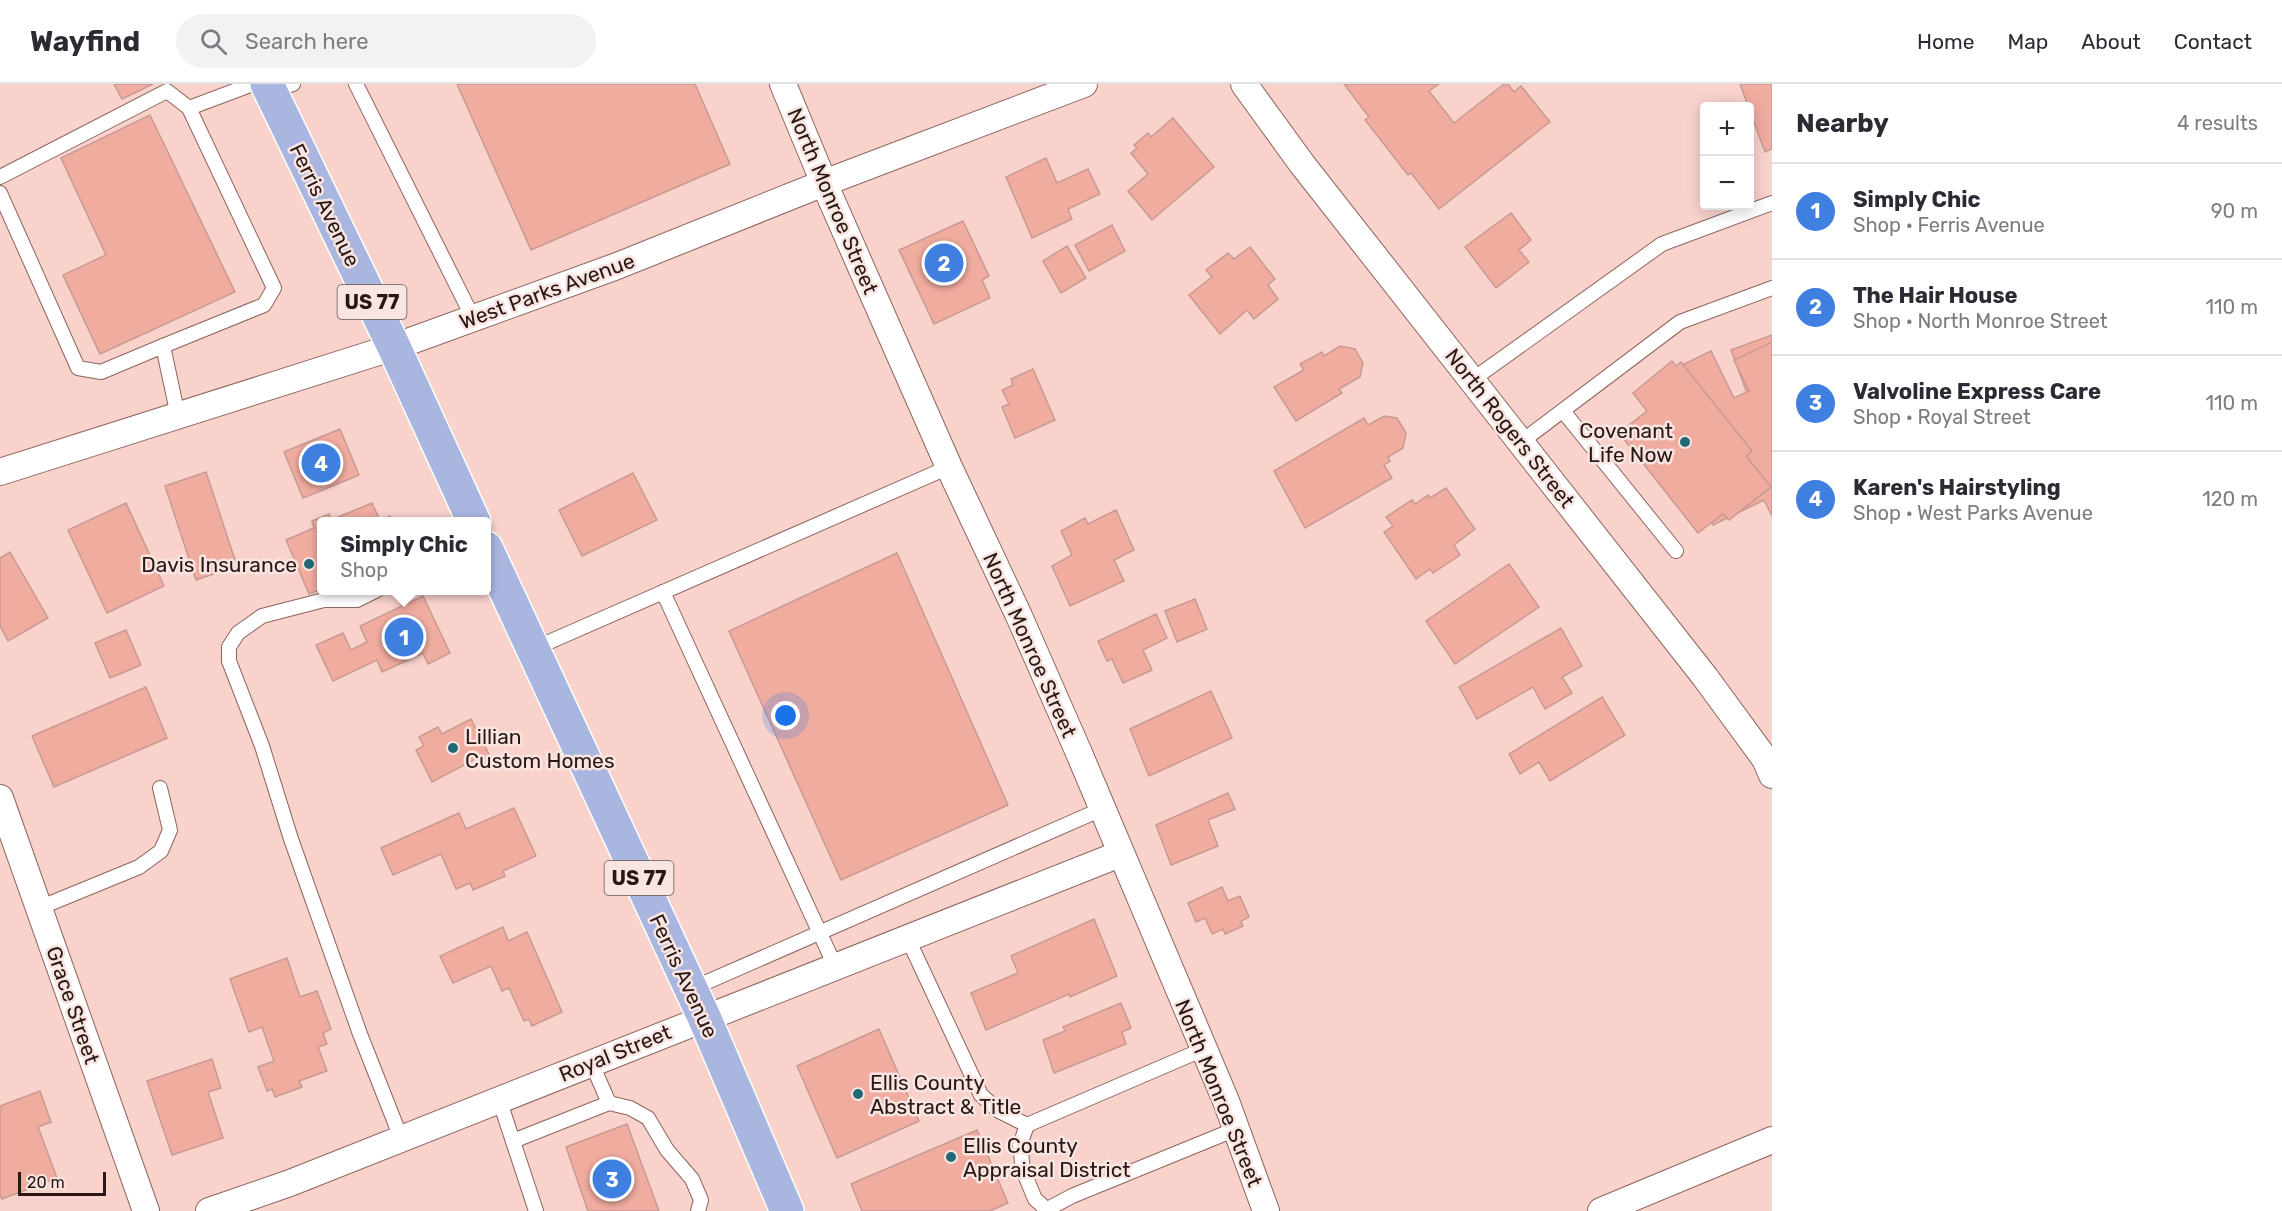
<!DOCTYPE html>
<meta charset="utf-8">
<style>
:root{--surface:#fff;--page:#f2f2f3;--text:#2b2b33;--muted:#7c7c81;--line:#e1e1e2;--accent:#216a75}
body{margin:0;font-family:Rubik,sans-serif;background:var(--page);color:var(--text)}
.controls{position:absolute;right:18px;top:18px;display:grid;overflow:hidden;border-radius:6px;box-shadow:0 3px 15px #0003}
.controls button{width:54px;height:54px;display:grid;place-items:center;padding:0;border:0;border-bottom:2px solid var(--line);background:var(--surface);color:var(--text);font:30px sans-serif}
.scale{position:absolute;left:18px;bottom:15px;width:88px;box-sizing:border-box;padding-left:6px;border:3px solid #281715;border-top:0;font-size:16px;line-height:21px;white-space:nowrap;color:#281715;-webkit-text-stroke:4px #f8e5e1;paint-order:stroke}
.you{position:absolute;left:786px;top:632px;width:21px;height:21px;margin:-15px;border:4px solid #fff;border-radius:50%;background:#1a73e8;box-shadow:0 0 0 9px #1a73e833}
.badge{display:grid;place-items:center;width:39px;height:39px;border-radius:50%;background:var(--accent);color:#fff;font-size:20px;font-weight:700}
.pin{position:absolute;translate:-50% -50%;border:3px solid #fff;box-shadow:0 2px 6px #0006}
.popup{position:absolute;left:317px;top:433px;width:174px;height:78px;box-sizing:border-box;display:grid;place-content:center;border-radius:6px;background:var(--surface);filter:drop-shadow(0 2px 4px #0005);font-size:20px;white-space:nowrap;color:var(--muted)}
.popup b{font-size:22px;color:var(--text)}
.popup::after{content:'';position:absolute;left:50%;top:100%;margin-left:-12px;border:12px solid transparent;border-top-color:var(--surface)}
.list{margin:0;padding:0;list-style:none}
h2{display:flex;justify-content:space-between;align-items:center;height:78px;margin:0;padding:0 24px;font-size:26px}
h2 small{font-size:20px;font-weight:400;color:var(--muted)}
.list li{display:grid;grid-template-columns:39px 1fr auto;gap:18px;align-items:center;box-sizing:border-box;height:96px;padding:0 24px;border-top:2px solid var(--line)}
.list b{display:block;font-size:22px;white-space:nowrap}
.list p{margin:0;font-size:20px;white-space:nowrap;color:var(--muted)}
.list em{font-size:20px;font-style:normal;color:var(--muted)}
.icon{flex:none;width:33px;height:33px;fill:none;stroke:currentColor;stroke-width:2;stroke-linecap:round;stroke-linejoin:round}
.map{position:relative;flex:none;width:1772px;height:1127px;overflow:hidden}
header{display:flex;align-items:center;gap:36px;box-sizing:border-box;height:84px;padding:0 30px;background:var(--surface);border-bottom:2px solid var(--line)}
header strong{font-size:28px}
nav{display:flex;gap:33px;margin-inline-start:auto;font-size:21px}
.search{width:420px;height:54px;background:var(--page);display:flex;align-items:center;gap:15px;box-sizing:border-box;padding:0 21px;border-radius:33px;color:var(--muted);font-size:22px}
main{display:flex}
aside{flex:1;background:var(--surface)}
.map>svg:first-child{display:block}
.building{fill:#f1aca0;stroke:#c79a92;stroke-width:1.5}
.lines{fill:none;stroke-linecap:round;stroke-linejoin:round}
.service-casing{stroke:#8d645d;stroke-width:16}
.minor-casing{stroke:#8d645d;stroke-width:28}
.primary-casing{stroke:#fff;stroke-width:36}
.service{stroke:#fff;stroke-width:14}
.minor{stroke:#fff;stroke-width:26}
.primary{stroke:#a9b6e0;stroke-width:33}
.poi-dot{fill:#216a75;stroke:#f8e5e1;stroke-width:2}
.labels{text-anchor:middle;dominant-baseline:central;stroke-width:5;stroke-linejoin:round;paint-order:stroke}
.shield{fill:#f8e5e1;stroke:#665552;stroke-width:1.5}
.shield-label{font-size:20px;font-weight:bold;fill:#281715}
.street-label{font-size:21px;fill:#281715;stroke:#f8e5e1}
.poi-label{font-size:21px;fill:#281715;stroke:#f8e5e1;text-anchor:start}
</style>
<header>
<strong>Wayfind</strong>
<div class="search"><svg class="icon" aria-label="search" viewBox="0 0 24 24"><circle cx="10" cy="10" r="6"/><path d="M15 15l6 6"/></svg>Search here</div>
<nav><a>Home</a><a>Map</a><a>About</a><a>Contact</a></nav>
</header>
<main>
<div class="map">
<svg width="1772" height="1127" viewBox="0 0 1772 1127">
<rect width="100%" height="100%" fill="#f9d2cc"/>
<g class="building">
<polygon points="114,0 153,0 122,15"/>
<polygon points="457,0 695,0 730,80 531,166"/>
<polygon points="1344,0 1439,0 1429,7 1454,39 1504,0 1508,0 1514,8 1521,2 1550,38 1439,125 1411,89 1408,91 1365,36 1369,33"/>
<polygon points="1740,0 1772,0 1772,65 1765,68"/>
<polygon points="150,31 235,208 100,270 63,191 106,171 61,74"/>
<polygon points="1173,34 1214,83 1152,136 1128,107 1148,90 1131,69 1137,64 1134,61 1148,49 1151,53"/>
<polygon points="1046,74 1057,99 1088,85 1100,110 1068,125 1072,135 1032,154 1006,93"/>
<polygon points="1511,129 1531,156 1519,166 1529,178 1496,204 1465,163"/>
<polygon points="963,137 989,192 982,196 990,214 934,240 899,166"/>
<polygon points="1112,141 1125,167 1089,187 1075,161"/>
<polygon points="1067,162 1086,194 1061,209 1043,177"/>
<polygon points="1250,163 1275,195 1268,201 1278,215 1254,235 1247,226 1220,250 1189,211 1212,193 1206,186 1228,169 1234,175"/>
<polygon points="1772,251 1772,377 1731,266"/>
<polygon points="1772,258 1772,432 1764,416 1713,441 1645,299 1711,267 1734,314 1749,307 1734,276"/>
<polygon points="1340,262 1355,265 1363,279 1360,293 1339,305 1342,309 1296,337 1274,303 1304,286 1300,280 1322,268 1324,272"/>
<polygon points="1672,277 1676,282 1681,278 1752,367 1746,372 1771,403 1729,436 1723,430 1698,449 1619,349 1647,327 1633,309"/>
<polygon points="1033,285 1055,336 1015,354 1002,323 1009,320 1002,306 1013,301 1011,295"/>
<polygon points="1384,332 1397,334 1406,349 1403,364 1388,373 1390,377 1384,381 1392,394 1305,444 1274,387 1364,334 1368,341"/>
<polygon points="340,345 359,391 303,414 284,368"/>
<polygon points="206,388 237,482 196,496 165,402"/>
<polygon points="633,389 657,436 582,472 559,426"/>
<polygon points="1446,404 1475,445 1454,461 1460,471 1433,489 1430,485 1416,495 1384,448 1393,442 1386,433 1412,416 1415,420 1428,411 1430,414"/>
<polygon points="126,419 164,502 107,529 68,446"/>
<polygon points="372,419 380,436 390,432 392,438 322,438 322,505 309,510 286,456 314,444 312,437 329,430 331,436"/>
<polygon points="1116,426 1134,466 1114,476 1124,497 1070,522 1052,482 1072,471 1061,447 1085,434 1088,440"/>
<polygon points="10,468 48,534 8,557 0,542 0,474"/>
<polygon points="897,469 1008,721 841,796 729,547"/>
<polygon points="1509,480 1539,523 1455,580 1426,537"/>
<polygon points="423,512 450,569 428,580 423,569 382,588 377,576 333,597 316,561 343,549 351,566 367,558 360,542"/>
<polygon points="1195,515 1207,545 1177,558 1165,527"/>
<polygon points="1156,530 1167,554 1143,566 1152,586 1123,599 1112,575 1107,577 1098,557"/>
<polygon points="1561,544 1582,582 1562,593 1572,609 1545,625 1533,603 1477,635 1459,603"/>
<polygon points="126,546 141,581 110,594 95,559"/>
<polygon points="146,603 167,654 54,703 32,652"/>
<polygon points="1211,607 1232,654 1149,692 1130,645"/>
<polygon points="1602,613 1625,651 1550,697 1539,678 1520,690 1509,670"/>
<polygon points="471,635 494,680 485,684 479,673 432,698 416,666 424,662 419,653 438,643 442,650"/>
<polygon points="1228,709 1235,725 1208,736 1218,762 1171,781 1156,741"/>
<polygon points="514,724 536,772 503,787 505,792 473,806 470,799 456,805 441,770 393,791 381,764 459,729 466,745"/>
<polygon points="1222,803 1228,817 1240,812 1249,833 1241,837 1243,842 1225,850 1223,845 1212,850 1205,834 1196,838 1188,819"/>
<polygon points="1094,835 1117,892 1070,913 1069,910 986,946 971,909 1018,889 1011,872"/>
<polygon points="503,843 508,857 527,848 562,928 532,942 529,935 524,937 509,904 502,907 491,882 453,899 440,872"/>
<polygon points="287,874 300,913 317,907 331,945 323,949 327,960 318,963 327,987 299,997 302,1003 275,1013 272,1005 267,1007 258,983 274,977 262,943 249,948 230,895"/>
<polygon points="1121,919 1131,944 1122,948 1126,960 1054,989 1043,956 1065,947 1063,943"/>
<polygon points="879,945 919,1037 837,1074 797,982"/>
<polygon points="212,975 221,1004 208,1008 223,1054 172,1071 147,997"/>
<polygon points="40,1007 51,1038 38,1043 57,1094 2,1115 0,1111 0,1022"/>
<polygon points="627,1040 659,1127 588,1127 566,1063"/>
<polygon points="977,1046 1008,1119 990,1127 862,1127 851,1100"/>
</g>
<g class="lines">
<g class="service-casing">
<g id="service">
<polyline points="356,0 473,234"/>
<polyline points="270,7 293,0"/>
<polyline points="0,93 167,7 189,24"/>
<polyline points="0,109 78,284 101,288 163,262"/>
<polyline points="1472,296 1662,160 1772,119"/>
<polyline points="1563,327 1676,467"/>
<polyline points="178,332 163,262 264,221 274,204 189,24 253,0"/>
<polyline points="1521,358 1680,238 1772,204"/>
<polyline points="377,506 357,516 324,516 262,532 238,549 229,563 229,577 262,662 291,755 360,950 401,1054"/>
<polyline points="663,508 835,882"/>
<polyline points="533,565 949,383"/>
<polyline points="39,824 139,783 161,767 170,746 160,704"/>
<polyline points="908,855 981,1011 999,1027 1027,1041 1204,965"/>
<polyline points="691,905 1102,725"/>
<polyline points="591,978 609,1019"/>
<polyline points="499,1015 536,1127"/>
<polyline points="1027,1041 1020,1061 1023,1086 1035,1115 1046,1125"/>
<polyline points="513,1057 609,1019 630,1024 648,1034 667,1066 692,1095 701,1116 698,1127"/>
<polyline points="1044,1127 1072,1112 1236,1045"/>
</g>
</g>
<g class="minor-casing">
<g id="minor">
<polyline points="783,0 824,99 949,383 1019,532 1079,669 1226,1017 1266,1127"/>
<polyline points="1244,0 1302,80 1705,593 1765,675 1772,691"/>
<polyline points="0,388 394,263 617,182 824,99 1084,0"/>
<polyline points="0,714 146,1127"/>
<polyline points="209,1127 290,1099 1120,770"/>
<polyline points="1601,1127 1772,1056"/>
</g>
</g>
<g class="primary-casing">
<g id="primary">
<polyline points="267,0 394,263 474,438"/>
<polyline points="486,464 704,933 787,1127"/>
</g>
</g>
<use href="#service" class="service"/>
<use href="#minor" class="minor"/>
<use href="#primary" class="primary"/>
</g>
<g class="poi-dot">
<circle cx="1685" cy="358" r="6"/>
<circle cx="309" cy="480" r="6"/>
<circle cx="453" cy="664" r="6"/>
<circle cx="858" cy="1010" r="6"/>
<circle cx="951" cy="1073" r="6"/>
</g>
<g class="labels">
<g class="shield">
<rect x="337.5" y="201" width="69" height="34" rx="4.5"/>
<rect x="604.5" y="777" width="69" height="34" rx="4.5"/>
</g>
<g class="shield-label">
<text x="372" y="218">US 77</text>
<text x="639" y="794">US 77</text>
</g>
<g class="street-label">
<text transform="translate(833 117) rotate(67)">North Monroe Street</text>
<text transform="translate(325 121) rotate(64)">Ferris Avenue</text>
<text transform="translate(547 207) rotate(-20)">West Parks Avenue</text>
<text transform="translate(1510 344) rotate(52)">North Rogers Street</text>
<text transform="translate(1030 561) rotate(66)">North Monroe Street</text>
<text transform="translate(684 892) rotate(65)">Ferris Avenue</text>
<text transform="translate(73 921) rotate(71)">Grace Street</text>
<text transform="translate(615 969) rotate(-22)">Royal Street</text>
<text transform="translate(1219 1009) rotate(68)">North Monroe Street</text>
</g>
<g class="poi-label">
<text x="1673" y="346" text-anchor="end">Covenant<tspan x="1673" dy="24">Life Now</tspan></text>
<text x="297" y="480" text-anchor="end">Davis Insurance</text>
<text x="465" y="652">Lillian<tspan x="465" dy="24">Custom Homes</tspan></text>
<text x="870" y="998">Ellis County<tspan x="870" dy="24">Abstract &amp; Title</tspan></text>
<text x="963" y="1061">Ellis County<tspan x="963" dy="24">Appraisal District</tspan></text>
</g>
</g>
</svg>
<div class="controls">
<button>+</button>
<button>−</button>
</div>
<div class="scale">20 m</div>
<div class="you"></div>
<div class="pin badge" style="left:404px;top:553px;background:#3f7fe0">1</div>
<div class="popup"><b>Simply Chic</b>Shop</div>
<div class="pin badge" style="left:944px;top:179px;background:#3f7fe0">2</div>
<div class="pin badge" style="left:612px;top:1095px;background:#3f7fe0">3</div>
<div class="pin badge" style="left:321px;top:379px;background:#3f7fe0">4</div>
</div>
<aside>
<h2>Nearby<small>4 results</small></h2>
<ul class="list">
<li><span class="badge" style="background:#3f7fe0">1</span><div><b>Simply Chic</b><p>Shop · Ferris Avenue</p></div><em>90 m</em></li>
<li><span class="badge" style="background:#3f7fe0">2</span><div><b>The Hair House</b><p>Shop · North Monroe Street</p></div><em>110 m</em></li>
<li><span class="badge" style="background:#3f7fe0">3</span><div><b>Valvoline Express Care</b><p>Shop · Royal Street</p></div><em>110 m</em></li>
<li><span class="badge" style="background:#3f7fe0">4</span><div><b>Karen's Hairstyling</b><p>Shop · West Parks Avenue</p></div><em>120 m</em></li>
</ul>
</aside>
</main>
